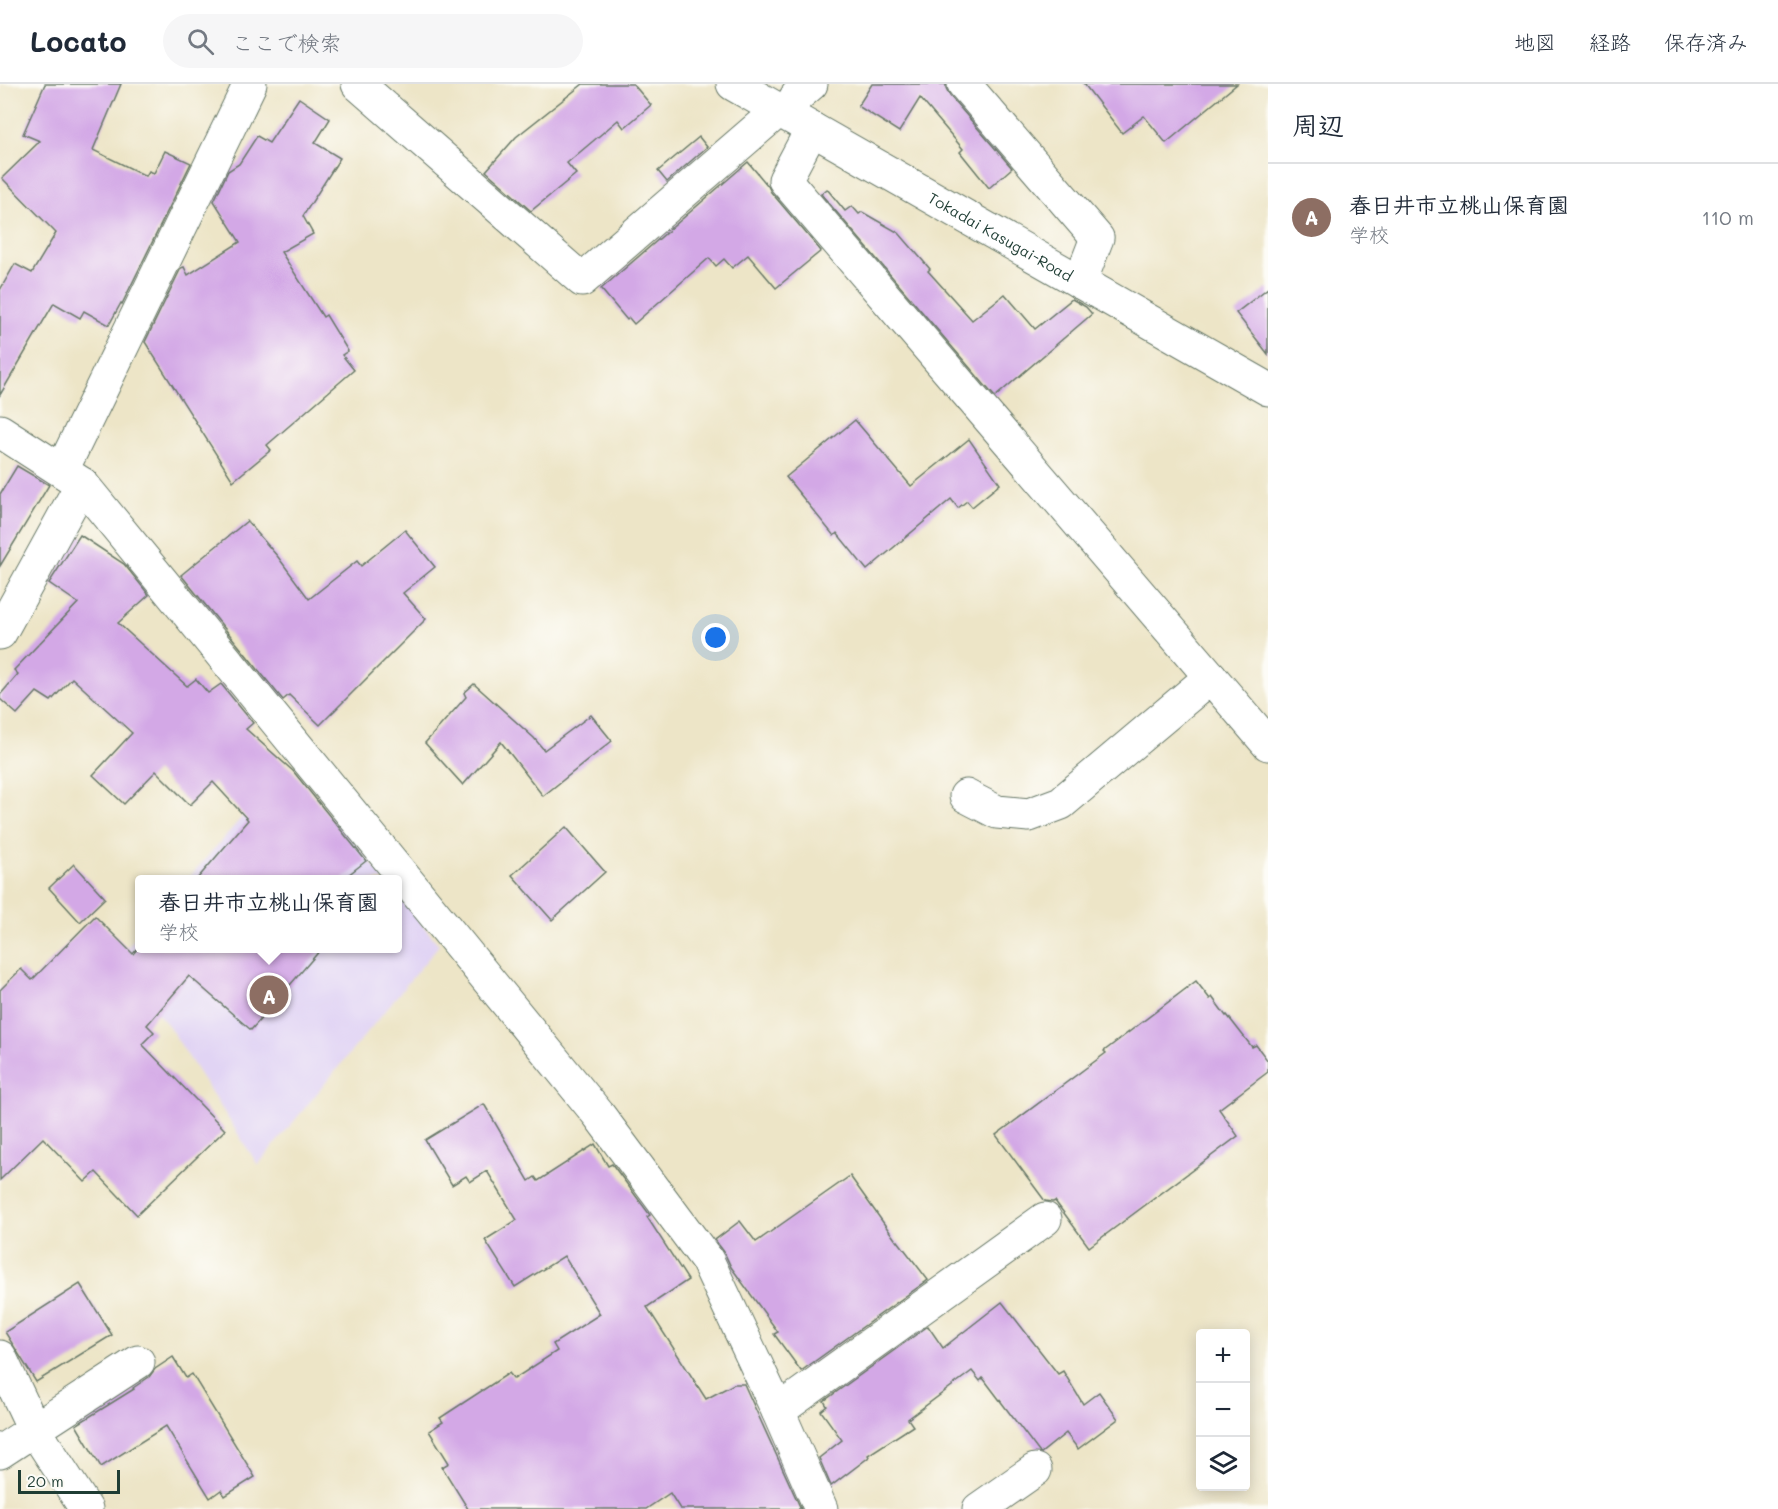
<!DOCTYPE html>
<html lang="ja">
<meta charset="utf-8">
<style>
:root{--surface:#fff;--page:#f6f6f7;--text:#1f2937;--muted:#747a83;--line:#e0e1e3;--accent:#db2777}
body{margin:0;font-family:Mali,"Klee One",sans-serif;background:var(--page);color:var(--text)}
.controls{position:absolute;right:18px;bottom:18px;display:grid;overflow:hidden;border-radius:6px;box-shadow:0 3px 15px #0003}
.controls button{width:54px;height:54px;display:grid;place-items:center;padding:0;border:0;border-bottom:2px solid var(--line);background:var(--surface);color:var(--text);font:30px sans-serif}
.scale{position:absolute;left:18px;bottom:15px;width:102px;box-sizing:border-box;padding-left:6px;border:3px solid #1f3d34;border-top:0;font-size:16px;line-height:21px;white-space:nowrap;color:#1f3d34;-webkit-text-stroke:4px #fdfcf7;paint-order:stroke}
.you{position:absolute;left:716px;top:554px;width:21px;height:21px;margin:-15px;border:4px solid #fff;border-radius:50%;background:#1a73e8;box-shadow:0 0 0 9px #1a73e833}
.badge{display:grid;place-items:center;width:39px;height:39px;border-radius:50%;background:var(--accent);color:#fff;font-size:20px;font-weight:700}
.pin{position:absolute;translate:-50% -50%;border:3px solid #fff;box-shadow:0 2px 6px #0006}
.popup{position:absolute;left:135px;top:791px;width:267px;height:78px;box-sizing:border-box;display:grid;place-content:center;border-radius:6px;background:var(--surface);filter:drop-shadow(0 2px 4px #0005);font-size:20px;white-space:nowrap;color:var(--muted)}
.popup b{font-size:22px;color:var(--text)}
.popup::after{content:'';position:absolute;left:50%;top:100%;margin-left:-12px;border:12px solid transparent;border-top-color:var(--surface)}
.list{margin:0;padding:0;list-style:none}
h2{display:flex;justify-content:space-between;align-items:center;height:78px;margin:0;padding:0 24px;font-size:26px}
h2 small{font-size:20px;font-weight:400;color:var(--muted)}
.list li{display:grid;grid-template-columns:39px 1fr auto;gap:18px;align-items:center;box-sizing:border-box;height:108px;padding:0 24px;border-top:2px solid var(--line)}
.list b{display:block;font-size:22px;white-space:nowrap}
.list p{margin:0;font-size:20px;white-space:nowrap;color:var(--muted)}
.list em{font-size:20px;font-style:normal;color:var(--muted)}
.icon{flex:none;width:33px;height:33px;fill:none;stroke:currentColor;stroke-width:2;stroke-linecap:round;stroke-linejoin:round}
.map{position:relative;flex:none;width:1268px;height:1425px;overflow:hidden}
header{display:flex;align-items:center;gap:36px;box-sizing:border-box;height:84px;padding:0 30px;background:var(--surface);border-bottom:2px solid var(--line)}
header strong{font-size:28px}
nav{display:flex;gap:33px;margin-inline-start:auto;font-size:21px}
.search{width:420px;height:54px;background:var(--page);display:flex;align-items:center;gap:15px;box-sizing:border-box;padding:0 21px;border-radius:33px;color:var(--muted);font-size:22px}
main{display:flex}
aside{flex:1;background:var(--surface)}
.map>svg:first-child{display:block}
.built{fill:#e1d4f4}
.building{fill:#d3a8e6}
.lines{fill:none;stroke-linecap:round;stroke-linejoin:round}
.minor-casing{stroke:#677867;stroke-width:35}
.minor{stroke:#fff;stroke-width:33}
.labels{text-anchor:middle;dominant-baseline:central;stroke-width:4.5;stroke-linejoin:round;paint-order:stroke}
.street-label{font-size:15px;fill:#1f3d34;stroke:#fdfcf7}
</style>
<header>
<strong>Locato</strong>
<div class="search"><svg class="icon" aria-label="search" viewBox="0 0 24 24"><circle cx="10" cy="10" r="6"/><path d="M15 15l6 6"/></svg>ここで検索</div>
<nav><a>地図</a><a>経路</a><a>保存済み</a></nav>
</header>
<main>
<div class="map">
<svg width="1268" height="1425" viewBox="0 0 1268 1425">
<rect width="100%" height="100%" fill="#fdfcf7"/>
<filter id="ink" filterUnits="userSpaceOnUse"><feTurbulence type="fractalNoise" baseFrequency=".0167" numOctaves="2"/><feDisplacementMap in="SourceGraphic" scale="12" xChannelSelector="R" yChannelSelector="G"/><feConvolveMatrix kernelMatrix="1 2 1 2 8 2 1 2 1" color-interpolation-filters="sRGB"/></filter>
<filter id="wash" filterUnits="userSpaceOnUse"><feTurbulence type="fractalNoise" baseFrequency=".008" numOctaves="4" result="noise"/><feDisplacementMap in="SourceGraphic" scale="24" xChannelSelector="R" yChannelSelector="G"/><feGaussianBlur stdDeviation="1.35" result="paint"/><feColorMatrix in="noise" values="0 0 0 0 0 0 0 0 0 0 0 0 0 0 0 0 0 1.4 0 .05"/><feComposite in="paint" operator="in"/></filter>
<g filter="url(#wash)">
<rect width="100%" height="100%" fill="#ede5c7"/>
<g class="built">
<polygon points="243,732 288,784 337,736 385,796 187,796"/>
<polygon points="398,811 439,861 258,1081 168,941 112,880 140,849 140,864 398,864"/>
</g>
<g id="blocks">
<g class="building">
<polygon points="45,0 121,0 93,66 146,92 149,87 154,89 165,67 191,79 122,220 121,219 109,241 84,227 80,234 54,219 0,311 0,206 15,180 32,189 56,149 2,94 40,57 23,50"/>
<polygon points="583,0 633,0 651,21 624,44 618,36 567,79 576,90 531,127 486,87 516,53"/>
<polygon points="872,0 946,0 946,4 950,12 1012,84 989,104 960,68 963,65 920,14 899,48 858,22"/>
<polygon points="1084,0 1237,0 1166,59 1144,32 1122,49"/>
<polygon points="299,14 330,35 315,59 340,74 303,132 313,150 281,168 323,233 326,231 348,267 342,271 354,286 267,361 271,366 233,397 145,258 181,184 184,183 188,191 240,158 214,117 228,87 239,80 257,52 269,59"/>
<polygon points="699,53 707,63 667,98 658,87"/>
<polygon points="748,78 768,102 771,108 821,167 776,204 748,171 732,184 724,175 716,182 709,174 634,240 629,234 627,236 601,205"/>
<polygon points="827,105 845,127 852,122 859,130 862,128 899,149 930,185 928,187 972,236 1005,210 1035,245 1072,215 1086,223 1092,230 995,313 821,110"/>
<polygon points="1268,204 1268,270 1236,229"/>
<polygon points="855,336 911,402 969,355 1000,400 972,423 967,417 958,424 951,415 867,486 837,449 834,452 786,393"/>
<polygon points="17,382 49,401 0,482 0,410"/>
<polygon points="247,437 278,473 309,515 357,477 361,482 405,446 435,483 403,509 426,535 320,641 289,611 283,616 181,491"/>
<polygon points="80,451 124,480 149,511 118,539 187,602 196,595 208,609 221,600 253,639 246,645 293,687 366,777 343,795 197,795 248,736 213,698 190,721 156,687 124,720 93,691 132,649 72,594 51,617 37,608 17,630 0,615 0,611 18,590 14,586 78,519 49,499"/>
<polygon points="474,600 534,654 544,666 591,631 612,657 543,712 501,658 463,701 425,659 466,613 464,609"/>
<polygon points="566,743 605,788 552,836 512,791"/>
<polygon points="74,780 105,814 80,838 49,804"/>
<polygon points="95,832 133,870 138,864 322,864 251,946 189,892 147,941 154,948 142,960 225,1046 137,1131 96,1088 85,1098 43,1054 0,1096 0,906 21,885 32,896"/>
<polygon points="1196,897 1210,915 1212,913 1226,932 1227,931 1252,963 1256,961 1268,977 1268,988 1219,1025 1238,1052 1089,1163 1055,1117 1053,1118 1045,1117 996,1051 1106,969 1104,967"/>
<polygon points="484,1020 529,1097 535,1093 538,1097 595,1060 608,1082 612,1080 650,1131 647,1133 688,1196 647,1223 706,1315 734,1300 744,1300 801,1425 680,1425 670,1409 646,1425 468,1425 442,1383 449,1379 429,1347 443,1338 440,1334 509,1289 514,1295 557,1267 553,1260 600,1230 564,1172 515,1203 485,1156 517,1136 487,1087 470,1098 466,1092 452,1101 425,1056"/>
<polygon points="850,1092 897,1158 898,1157 928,1196 801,1287 774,1250 778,1248 731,1183 724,1168 715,1156 740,1137 756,1158"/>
<polygon points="80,1200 112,1251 36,1298 5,1248"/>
<polygon points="1002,1218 1058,1290 1063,1287 1083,1320 1099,1308 1118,1335 1078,1365 1066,1349 1041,1369 1039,1368 983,1294 980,1297 972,1287 908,1335 913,1342 868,1371 869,1373 831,1402 819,1374 842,1356 821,1327 827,1322 824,1317 928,1242 943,1264"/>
<polygon points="173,1273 186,1294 192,1290 255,1393 225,1412 221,1406 210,1414 166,1342 101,1383 76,1341 134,1305 133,1304 149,1293 155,1285"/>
</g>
</g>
</g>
<g filter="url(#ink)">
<use href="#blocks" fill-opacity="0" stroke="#677867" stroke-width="1.5"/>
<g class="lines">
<g class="minor-casing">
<g id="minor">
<polyline points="358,0 582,196 779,26"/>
<path id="s1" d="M733 0 1268 305"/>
<polyline points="964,0 1097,154 1080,198"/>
<polyline points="786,30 797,12 811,0"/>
<polyline points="812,45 785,96 1268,660"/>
<polyline points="0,347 82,400 598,1030 707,1176 778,1327 821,1425"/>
<polyline points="62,386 250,0"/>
<polyline points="0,549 82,400"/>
<polyline points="966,712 997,728 1029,731 1061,719 1211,593"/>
<polyline points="0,1273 34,1345 86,1425"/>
<polyline points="778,1327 1045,1135"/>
<polyline points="0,1368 138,1278"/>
<polyline points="979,1425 1035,1386"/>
</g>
</g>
<use href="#minor" class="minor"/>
</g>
</g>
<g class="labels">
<g class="street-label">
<text stroke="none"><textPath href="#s1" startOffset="308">Tokadai Kasugai-Road</textPath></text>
</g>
</g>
</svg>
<div class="controls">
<button>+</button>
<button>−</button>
<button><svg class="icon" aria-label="layers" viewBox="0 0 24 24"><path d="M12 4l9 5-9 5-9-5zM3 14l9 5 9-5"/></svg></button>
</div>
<div class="scale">20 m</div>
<div class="you"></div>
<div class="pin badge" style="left:269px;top:911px;background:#8d6e63">A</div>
<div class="popup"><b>春日井市立桃山保育園</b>学校</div>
</div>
<aside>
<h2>周辺<small></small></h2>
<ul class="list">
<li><span class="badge" style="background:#8d6e63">A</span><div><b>春日井市立桃山保育園</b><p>学校</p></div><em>110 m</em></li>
</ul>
</aside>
</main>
